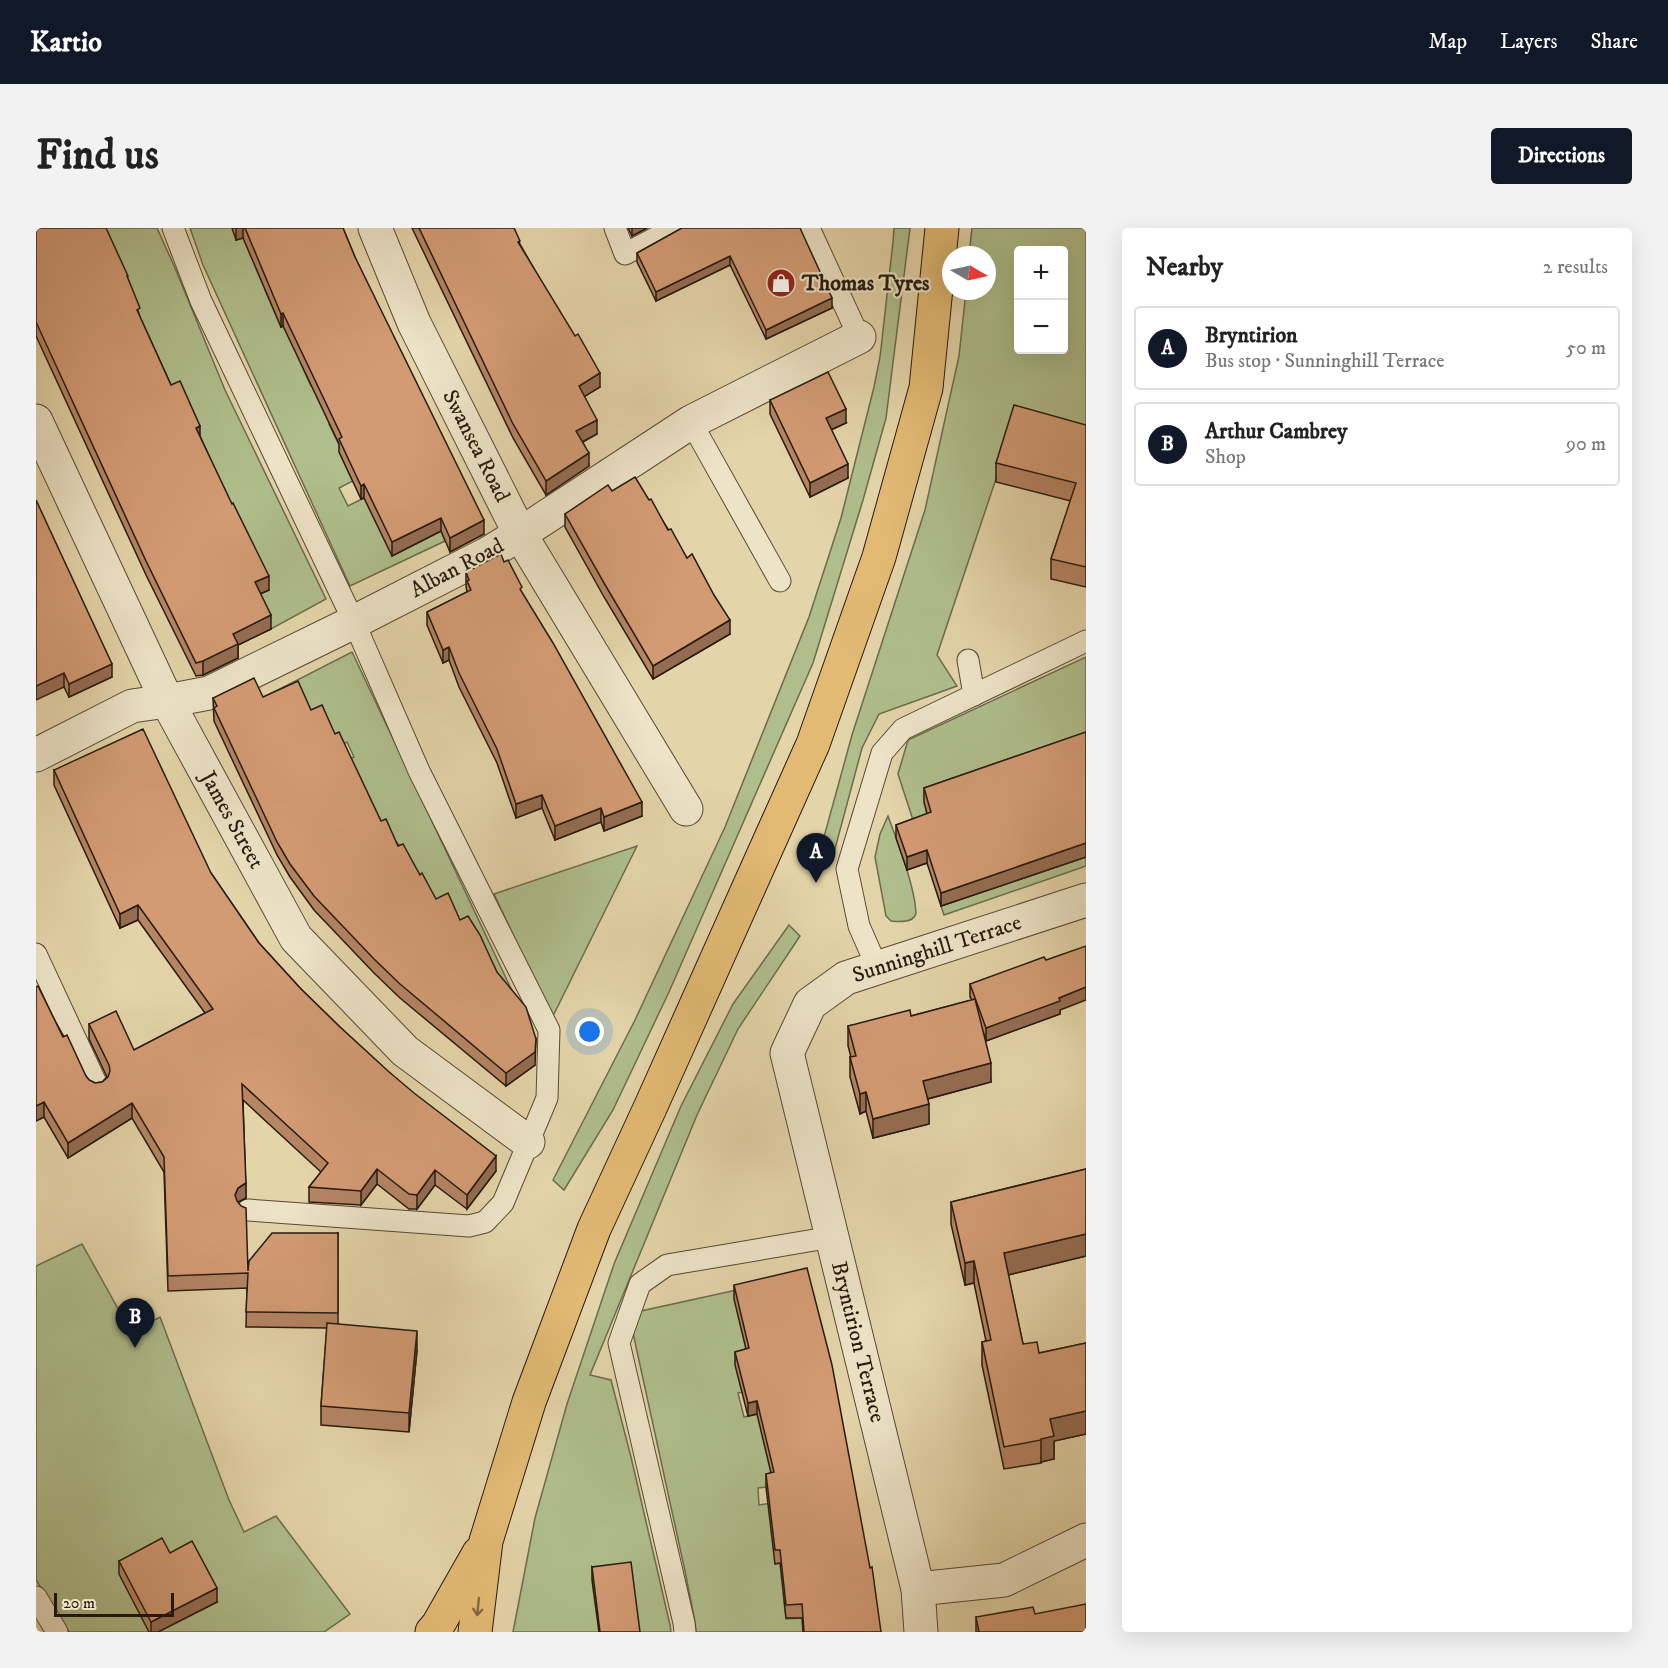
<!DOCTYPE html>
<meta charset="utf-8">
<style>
:root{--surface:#fff;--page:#f2f2f2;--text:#222;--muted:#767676;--line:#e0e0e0;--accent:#111827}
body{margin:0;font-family:"IM FELL DW Pica",serif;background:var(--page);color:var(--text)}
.controls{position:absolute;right:18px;top:18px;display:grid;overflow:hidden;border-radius:6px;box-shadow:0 6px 24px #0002}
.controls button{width:54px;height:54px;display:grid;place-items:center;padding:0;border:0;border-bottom:2px solid var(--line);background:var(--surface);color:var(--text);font:30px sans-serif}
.compass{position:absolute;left:906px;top:18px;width:54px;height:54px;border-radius:50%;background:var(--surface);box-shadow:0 6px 24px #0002;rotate:99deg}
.scale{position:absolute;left:18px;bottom:15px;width:120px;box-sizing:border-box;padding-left:6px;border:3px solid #261a0e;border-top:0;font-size:16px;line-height:21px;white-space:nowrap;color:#261a0e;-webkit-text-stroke:4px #ede3c7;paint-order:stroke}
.you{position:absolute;left:554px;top:804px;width:21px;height:21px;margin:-15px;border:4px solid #fff;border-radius:50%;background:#1a73e8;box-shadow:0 0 0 9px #1a73e833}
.badge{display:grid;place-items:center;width:39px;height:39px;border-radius:50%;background:var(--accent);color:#fff;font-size:20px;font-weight:700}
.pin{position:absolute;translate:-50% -50px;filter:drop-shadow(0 2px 3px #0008)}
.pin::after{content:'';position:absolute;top:32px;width:21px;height:18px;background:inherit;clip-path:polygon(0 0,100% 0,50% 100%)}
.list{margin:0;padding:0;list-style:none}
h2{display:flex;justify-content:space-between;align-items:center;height:78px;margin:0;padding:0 24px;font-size:26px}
h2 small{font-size:20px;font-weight:400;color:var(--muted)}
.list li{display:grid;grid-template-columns:39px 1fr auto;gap:18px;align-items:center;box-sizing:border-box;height:84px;margin:0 12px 12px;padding:0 12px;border:2px solid var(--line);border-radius:6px}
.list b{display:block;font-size:22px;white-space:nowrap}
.list p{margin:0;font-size:20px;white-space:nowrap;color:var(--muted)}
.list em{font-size:20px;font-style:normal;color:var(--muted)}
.map{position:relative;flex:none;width:1050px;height:1404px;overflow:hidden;border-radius:6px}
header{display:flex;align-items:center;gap:36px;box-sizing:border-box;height:84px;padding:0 30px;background:var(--accent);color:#fff}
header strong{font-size:28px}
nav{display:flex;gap:33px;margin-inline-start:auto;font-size:21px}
.intro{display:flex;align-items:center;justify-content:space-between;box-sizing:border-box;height:144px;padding:0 36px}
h1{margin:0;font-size:42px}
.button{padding:15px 27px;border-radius:6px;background:var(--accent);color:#fff;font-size:21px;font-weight:700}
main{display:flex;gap:36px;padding:0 36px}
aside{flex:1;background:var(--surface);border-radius:6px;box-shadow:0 6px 24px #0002}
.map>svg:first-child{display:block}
.green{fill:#afbe8c;stroke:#6a6c4d;stroke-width:1.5;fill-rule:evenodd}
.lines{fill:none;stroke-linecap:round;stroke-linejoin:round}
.lane-casing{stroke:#564835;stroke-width:23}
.street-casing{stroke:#564835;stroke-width:35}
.primary-casing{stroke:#261a0e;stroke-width:35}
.lane{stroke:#ede3c7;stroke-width:21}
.street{stroke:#ede3c7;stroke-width:33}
.primary{stroke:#e2ba74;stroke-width:33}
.wall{fill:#b58564;stroke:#261a0e;stroke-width:1.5}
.shaded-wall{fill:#946c51;stroke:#261a0e;stroke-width:1.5}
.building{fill:#d39b74;stroke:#261a0e;stroke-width:1.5}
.oneway{stroke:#846a41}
.labels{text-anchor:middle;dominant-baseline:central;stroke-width:4.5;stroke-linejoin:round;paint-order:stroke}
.poi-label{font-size:22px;font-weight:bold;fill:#261a0e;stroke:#ede3c7;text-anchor:start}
.street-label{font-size:22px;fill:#261a0e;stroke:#ede3c7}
</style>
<header>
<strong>Kartio</strong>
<nav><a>Map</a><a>Layers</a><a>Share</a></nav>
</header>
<div class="intro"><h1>Find us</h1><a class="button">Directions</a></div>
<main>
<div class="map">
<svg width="1050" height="1404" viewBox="0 0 1050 1404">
<rect width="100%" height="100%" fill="#e4d4a9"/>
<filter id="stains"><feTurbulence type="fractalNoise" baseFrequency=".00333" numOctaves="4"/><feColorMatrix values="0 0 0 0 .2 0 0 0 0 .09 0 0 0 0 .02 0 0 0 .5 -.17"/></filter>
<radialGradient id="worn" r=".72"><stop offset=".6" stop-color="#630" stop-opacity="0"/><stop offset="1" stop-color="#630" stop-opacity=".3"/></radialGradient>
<g class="green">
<polygon points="64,0 121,0 139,40 189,162 290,371 235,401 227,385 88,192"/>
<polygon points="154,0 232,0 277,41 229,62 245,99 294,77 265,136 275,158 321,136 336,174 293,196 302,215 357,232 303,260 312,278 360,254 405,303 409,313 314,358 167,37"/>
<polygon points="858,0 874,0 850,190 827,272 777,435 633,764 577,882 528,962 517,952 599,792 689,599 773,389 805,290 838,159 844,129 857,14"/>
<path d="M936 0H1050V216L978 197 901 427 921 458 843 486 826 520 796 632 783 627 816 507 889 282 923 128 930 63H951V27H933ZM982 22H1028V122H982Z"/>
<polygon points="316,424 495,803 495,807 451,842 445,837 488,790 356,705 259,557 318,529 311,514 252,541 222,472"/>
<polygon points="1050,429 1050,517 906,630 891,635 862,546 872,512"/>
<path d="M852 588C862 616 874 645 879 675 879 676 880 684 880 685 878 695 863 694 855 693L850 688 839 629 844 606Z"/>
<polygon points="601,618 516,790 458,666"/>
<polygon points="1050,629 1050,638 1030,645 908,687 905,678"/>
<polygon points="753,697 764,708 702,801 661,887 554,1147 575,1152 595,1229 634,1397 635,1404 477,1404 499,1290 531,1176 578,1036 645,878 697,776"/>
<polygon points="46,1016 95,1104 124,1089 193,1272 208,1304 240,1288 314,1386 288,1404 33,1404 0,1352 0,1038"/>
<polygon points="755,1050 754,1153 702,1165 708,1189 760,1178 775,1253 722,1260 723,1277 778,1269 739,1335 785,1332 748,1373 750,1391 807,1388 777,1404 660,1404 659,1394 649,1343 597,1105 605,1083"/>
</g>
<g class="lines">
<g class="lane-casing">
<g id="lane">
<polyline points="137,0 165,73 318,394 383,543 513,802 511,870 467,975 449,994 433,998 212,982"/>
<polyline points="579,0 589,26 638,0"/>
<polyline points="773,0 823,109"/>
<polyline points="655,194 744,353"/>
<polyline points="932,432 938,467"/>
<polyline points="0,726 61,857"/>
<polyline points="841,739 823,698 811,641 846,525 867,501 1050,413"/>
<polyline points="0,1369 21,1404"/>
<polyline points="649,1404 648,1395 583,1115 604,1056 631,1037 796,1009"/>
</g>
</g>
<g class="street-casing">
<g id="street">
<polyline points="339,0 378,95 484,306 650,581"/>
<polyline points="0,193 131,473 260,710 369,823 492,914"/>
<polyline points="0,527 96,478 131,473 173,465 318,394 451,326 484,306 655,194 823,109"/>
<polyline points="882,1361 968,1352 1050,1312"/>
<polyline points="885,1404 882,1361 751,825 774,776 810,750 1050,672"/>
</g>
</g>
<g class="primary-casing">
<g id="primary">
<polyline points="396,1404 402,1397 443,1325"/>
<polyline points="439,1404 450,1313 493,1174 558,1001 614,880 777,516 843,329 890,160 906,0"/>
</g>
</g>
<use href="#lane" class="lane"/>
<use href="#street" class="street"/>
<use href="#primary" class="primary"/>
</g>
<g class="wall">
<polygon points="0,0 92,51 104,89 135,157 164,208 233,362 224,366 235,401 202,417 202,430 167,447 160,448 110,347 0,108"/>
<polygon points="196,0 307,0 319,29 448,306 414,324 405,303 356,328 328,270 325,271 303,224 303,216 247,98 245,99 207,10 200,12"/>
<polygon points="376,0 478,0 484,16 564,159 548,168 561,206 547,214 553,238 510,267 477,210"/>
<polygon points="592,0 611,0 596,8"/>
<polygon points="644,1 796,80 730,111 694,37 620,73 601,34 601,25"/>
<polygon points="734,172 810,195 795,202 812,250 774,269 734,186"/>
<polygon points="1050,197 1050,359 1015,351 1015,331 1035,273 960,254 960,235"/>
<polygon points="576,263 613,272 651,330 694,406 617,451 568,369 529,299 529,286"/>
<polygon points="0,272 76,449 33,469 28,459"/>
<polygon points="430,344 486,365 606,588 568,603 565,594 519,612 506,580 480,590 461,535 423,459 413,432 407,435 391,397 391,384 431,364 430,358"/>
<polygon points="227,469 275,482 299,506 345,593 384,647 400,671 424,692 499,837 470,858 364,770 338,745 278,682 254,649 241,627 178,493 177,470"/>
<polygon points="1050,504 1050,629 905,678 891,635 871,642 860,610 860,597 891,586 888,574 888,560"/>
<polygon points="18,542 175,645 223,715 265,761 304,799 460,943 431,981 399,957 381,981 373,981 341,956 325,977 273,974 273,959 285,944 207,872 210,970 202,974 212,1043 302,1005 302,1096 381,1122 373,1204 285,1197 285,1178 291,1100 210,1099 211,1060 132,1063 128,944 96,890 32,930 8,889 0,893 0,759 50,848 53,852 59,855 66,854 71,849 53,811 53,796 98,822 169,785 102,692 84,700 18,557"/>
<polygon points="934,756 1024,782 1024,786 950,813 948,806 955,854 892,871 893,896 837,910 830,883 824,886 814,849 814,829 815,829 812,818 812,798 875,788 936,772 934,769"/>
<polygon points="1050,941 1050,1028 972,1047 987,1116 1003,1125 1050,1115 1050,1206 1018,1213 1018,1231 1005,1234 1005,1235 968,1241 946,1137 946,1114 950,1113 938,1055 929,1057 915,996 915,974"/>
<polygon points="698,1057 845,1404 767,1404 766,1390 750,1390 744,1335 739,1336 730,1259 730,1246 735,1245 721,1186 712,1188 699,1137 699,1124 710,1121 698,1071"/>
<polygon points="83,1333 181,1374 122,1404 113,1404 83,1346"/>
<polygon points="556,1339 604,1404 563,1404 556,1352"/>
<polygon points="999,1386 1050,1404 940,1404 940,1389"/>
</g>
<g class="shaded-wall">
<polygon points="200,0 207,0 207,10 200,12"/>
<polygon points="596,0 611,0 596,8"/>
<polygon points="694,28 694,37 620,73 620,64"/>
<polygon points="796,70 796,80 730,111 730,102"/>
<polygon points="247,85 247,98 245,99 245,86"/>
<polygon points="564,145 564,159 543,172 543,158"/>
<polygon points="810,181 810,195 790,204 790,190"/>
<polygon points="561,192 561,206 540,217 540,203"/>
<polygon points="164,198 164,211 160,200"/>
<polygon points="553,225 553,238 510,267 510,253"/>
<polygon points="812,236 812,250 774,269 774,255"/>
<polygon points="328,256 328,270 325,271 325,258"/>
<polygon points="405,290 405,303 356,328 356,314"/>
<polygon points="448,292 448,306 414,324 414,310"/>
<polygon points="233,348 233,362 219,368 219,354"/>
<polygon points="235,387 235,401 202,417 202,430 167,447 167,433 197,406"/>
<polygon points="694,392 694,406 617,451 617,438"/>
<polygon points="413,419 413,432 407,435 407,422"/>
<polygon points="76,436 76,449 33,469 33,456"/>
<polygon points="28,445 28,459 0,472 0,458"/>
<polygon points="506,567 506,580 480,590 480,576"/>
<polygon points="606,574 606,588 568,603 568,589"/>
<polygon points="565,580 565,594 519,612 519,598"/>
<polygon points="1050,615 1050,629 905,678 905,665"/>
<polygon points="891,622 891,635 871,642 871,629"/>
<polygon points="102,677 102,692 84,700 84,686"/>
<polygon points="1050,759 1050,772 1024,782 1024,786 950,813 950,800"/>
<polygon points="500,811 499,837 470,858 470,845"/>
<polygon points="955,835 955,854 887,872 887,853"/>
<polygon points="830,864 830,883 824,886 824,866"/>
<polygon points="8,874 8,889 0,893 0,878"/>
<polygon points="96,875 96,890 32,930 32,915"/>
<polygon points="893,876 893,896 837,910 837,891"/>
<polygon points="460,928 460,943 431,981 431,967"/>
<polygon points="341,941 341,956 325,977 325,963"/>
<polygon points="399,942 399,957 381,981 381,967"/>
<polygon points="210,955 210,970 202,974 199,982 199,967 202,960"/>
<polygon points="1050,1006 1050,1028 968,1048 968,1025"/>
<polygon points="938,1033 938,1055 929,1057 929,1035"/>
<polygon points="381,1103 381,1122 373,1204 373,1185"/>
<polygon points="721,1173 721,1186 712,1188 712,1175"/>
<polygon points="1050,1183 1050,1206 1018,1213 1018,1231 1005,1234 1005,1211 1014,1191"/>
<polygon points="181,1360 181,1374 122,1404 115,1404 115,1394"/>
</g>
<g class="building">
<polygon points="0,0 70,0 92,48 91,48 104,80 101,82 135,157 144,153 164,198 160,200 196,276 197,275 233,348 219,354 235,387 197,406 202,416 167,433 160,435 110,333 0,94"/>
<polygon points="209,0 307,0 319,29 448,292 414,310 405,290 356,314 328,256 325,258 303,211 306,209 247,85 245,86"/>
<polygon points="383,0 478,0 484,13 482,14 539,108 542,106 564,145 543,158 561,192 540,203 553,225 510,253 477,196"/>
<polygon points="646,0 764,0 796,70 730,102 694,28 620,64 601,25"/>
<polygon points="792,144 810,181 790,190 812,236 774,255 734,172"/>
<polygon points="978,177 1050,197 1050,339 1015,331 1040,255 960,235"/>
<polygon points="599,249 613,272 615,271 632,302 635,301 651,330 656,326 678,367 694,392 617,438 568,355 529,286 572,257 576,263"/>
<polygon points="0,272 76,436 33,456 28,445 0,458"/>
<polygon points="465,326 468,334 472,332 486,359 484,361 517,415 606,574 568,589 565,580 519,598 506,567 480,576 461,521 423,445 413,419 407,422 391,384 435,362 431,353 433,352 430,344"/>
<polygon points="218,450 227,469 262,453 275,482 286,477 299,506 303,504 345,593 350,591 362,618 367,616 384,647 386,645 400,671 412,665 424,692 432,688 444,707 461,744 490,779 500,811 499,824 470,845 364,756 338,731 278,668 254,636 241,614 178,480 181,478 177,470"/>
<polygon points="107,501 175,645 223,715 265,761 304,799 352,843 378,865 460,928 431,967 399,942 381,967 373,966 341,941 325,963 273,959 292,935 206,856 210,955 202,960 199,967 201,973 205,978 210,980 212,1043 213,1033 236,1005 302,1005 302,1085 210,1084 212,1045 132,1048 128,929 96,875 32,915 8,874 0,878 0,759 2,758 27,809 31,807 50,848 53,852 59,855 66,854 72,849 74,843 73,837 53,796 80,783 98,822 177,781 102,677 84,686 18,542"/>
<polygon points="1050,504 1050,615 905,665 891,622 871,629 860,597 895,584 888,560"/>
<polygon points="1050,718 1050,759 1023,770 1024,773 950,800 934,756 1008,729 1010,732"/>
<polygon points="939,771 955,835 887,853 893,876 837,891 830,864 824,866 814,829 820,828 812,798 874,782 875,788"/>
<polygon points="1050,941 1050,1006 968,1025 987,1116 1001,1114 1003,1125 1050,1115 1050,1183 1014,1191 1018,1208 1005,1211 1005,1212 968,1219 946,1114 955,1112 938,1033 929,1035 915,974"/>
<polygon points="771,1040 796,1137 834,1340 836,1339 845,1404 768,1404 766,1376 750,1377 744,1322 739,1322 730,1246 738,1244 721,1173 712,1175 699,1124 713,1120 698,1057"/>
<polygon points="291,1095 381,1103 373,1185 285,1178"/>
<polygon points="126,1310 134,1325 156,1313 181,1360 115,1394 83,1333"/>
<polygon points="595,1334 604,1404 564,1404 556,1339"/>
<polygon points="1050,1376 1050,1404 943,1404 940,1389 997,1379 999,1386"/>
</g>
<defs><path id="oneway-shaft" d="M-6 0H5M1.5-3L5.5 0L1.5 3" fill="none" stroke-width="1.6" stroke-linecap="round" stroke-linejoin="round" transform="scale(1.5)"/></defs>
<use class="oneway" href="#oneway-shaft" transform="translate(442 1379) rotate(96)"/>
<defs>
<g id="shop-disc" transform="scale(1.5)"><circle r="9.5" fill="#8f2418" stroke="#ede3c7"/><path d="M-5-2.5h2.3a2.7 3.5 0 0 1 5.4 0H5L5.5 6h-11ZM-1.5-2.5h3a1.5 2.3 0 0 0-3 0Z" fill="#fff"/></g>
</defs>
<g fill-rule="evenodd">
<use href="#shop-disc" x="745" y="55"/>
</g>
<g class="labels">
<g class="poi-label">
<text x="766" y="55">Thomas Tyres</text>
</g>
<g class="street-label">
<text transform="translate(440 218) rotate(63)">Swansea Road</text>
<text transform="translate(421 340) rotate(-28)">Alban Road</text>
<text transform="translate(196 592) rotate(61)">James Street</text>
<text transform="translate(901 721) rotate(-18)">Sunninghill Terrace</text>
<text transform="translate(822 1114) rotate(76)">Bryntirion Terrace</text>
</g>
</g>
<rect width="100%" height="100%" filter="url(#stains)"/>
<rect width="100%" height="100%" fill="url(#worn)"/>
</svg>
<div class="controls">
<button>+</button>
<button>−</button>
</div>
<svg class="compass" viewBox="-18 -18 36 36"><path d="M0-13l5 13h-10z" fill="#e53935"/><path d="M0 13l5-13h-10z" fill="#767676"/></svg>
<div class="scale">20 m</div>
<div class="you"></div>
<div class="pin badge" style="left:780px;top:655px">A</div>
<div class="pin badge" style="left:99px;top:1120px">B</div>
</div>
<aside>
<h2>Nearby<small>2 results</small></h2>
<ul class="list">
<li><span class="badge">A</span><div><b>Bryntirion</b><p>Bus stop · Sunninghill Terrace</p></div><em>50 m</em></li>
<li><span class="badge">B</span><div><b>Arthur Cambrey</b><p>Shop</p></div><em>90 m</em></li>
</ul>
</aside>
</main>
